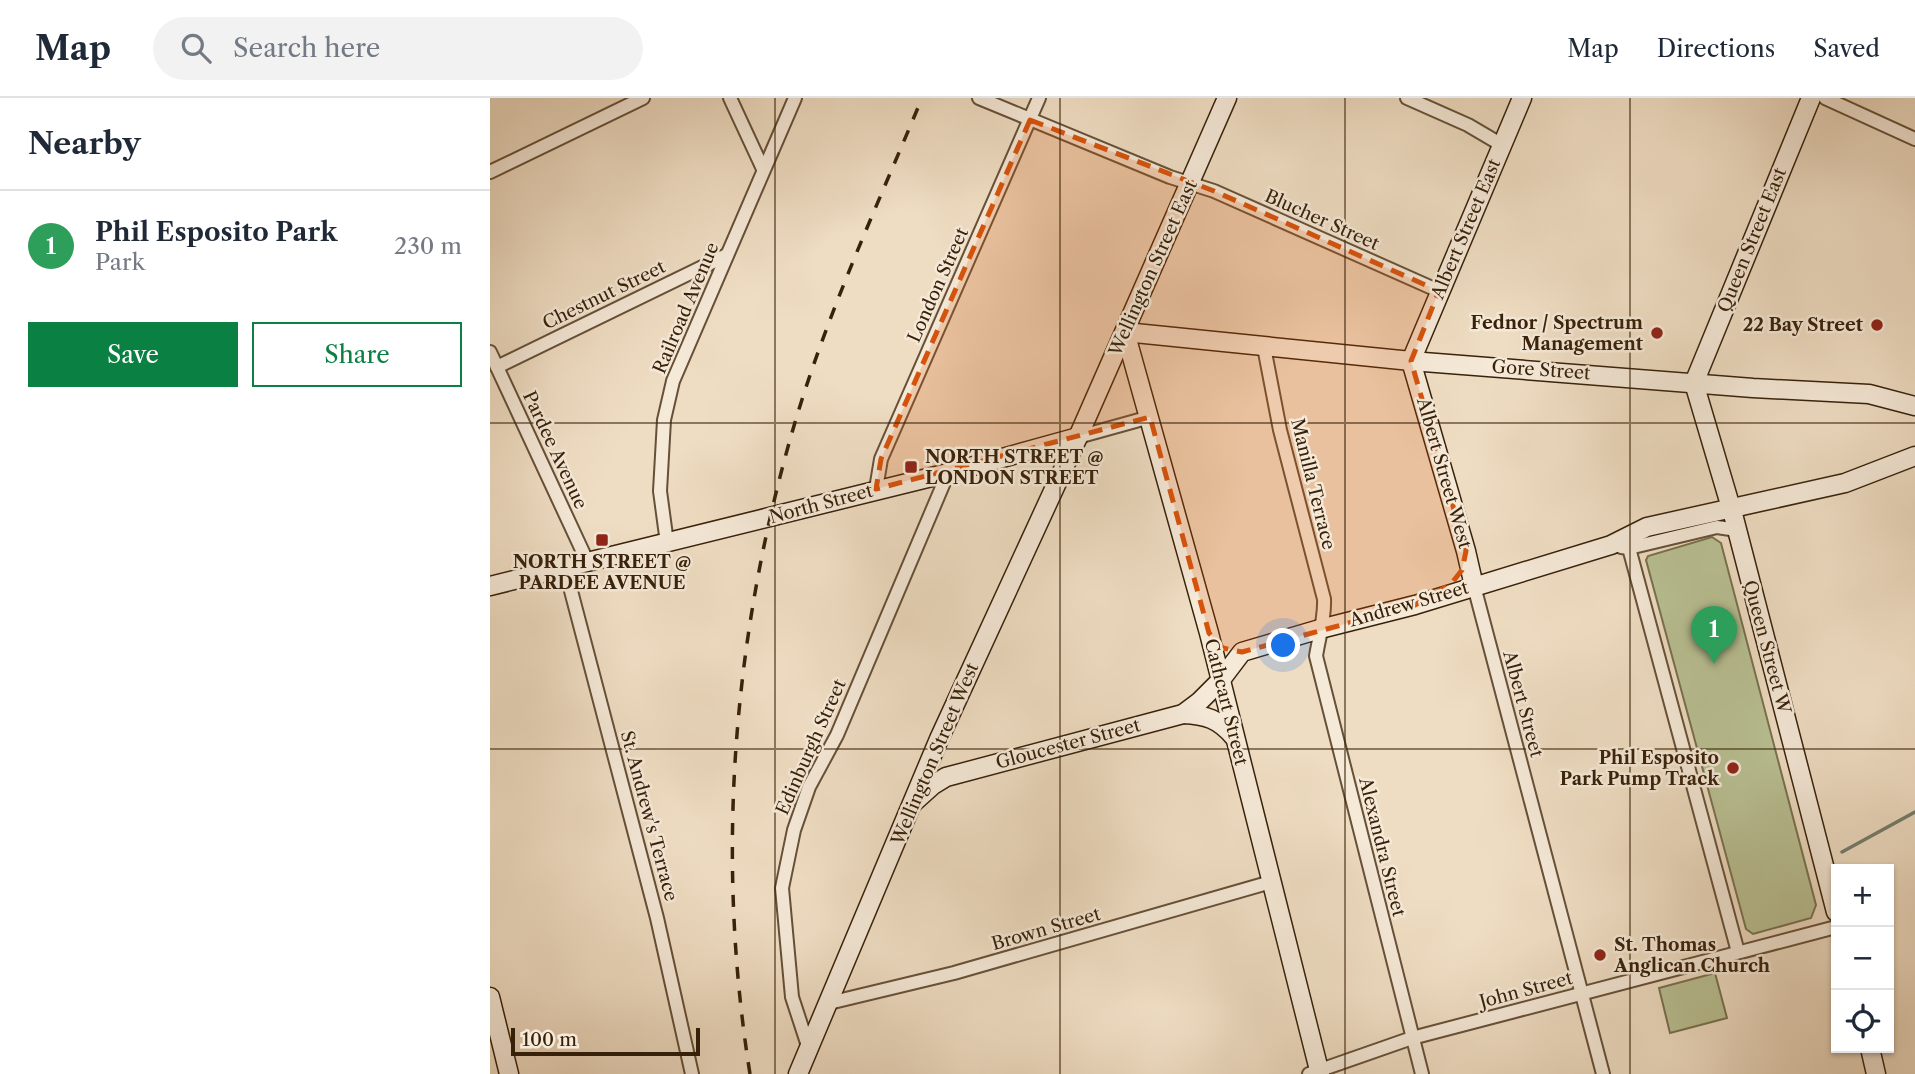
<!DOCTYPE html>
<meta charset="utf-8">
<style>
:root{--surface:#fff;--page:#f2f2f3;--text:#1f2937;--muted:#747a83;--line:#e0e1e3;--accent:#0b8043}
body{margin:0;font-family:"Libre Caslon Text",serif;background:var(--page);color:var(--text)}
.controls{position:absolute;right:21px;bottom:21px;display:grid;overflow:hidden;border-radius:0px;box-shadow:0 2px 5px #0004}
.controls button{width:63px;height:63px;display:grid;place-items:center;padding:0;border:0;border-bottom:2px solid var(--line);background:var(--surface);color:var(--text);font:35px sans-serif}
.scale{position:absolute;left:21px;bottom:18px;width:189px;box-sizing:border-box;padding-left:7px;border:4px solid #38210a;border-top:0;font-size:19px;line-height:24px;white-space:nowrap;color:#38210a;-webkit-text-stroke:5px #f5e9d8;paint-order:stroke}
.you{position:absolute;left:794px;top:548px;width:24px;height:24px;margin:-18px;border:5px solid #fff;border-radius:50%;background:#1a73e8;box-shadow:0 0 0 10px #1a73e833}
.badge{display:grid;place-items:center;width:46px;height:46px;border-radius:50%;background:var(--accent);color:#fff;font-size:23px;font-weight:700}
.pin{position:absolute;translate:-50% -58px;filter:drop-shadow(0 2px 4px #0008)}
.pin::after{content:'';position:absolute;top:37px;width:24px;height:21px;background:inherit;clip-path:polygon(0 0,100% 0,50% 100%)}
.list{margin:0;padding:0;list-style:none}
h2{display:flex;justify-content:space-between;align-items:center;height:91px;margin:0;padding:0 28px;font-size:30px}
h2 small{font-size:23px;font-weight:400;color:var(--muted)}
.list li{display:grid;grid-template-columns:46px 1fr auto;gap:21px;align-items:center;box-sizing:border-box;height:112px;padding:0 28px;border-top:2px solid var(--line)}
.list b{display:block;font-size:26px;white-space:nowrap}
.list p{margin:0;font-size:23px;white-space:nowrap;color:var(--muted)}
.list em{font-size:23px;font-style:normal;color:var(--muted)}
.actions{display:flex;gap:14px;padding:21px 28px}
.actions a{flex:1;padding:16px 0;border:2px solid var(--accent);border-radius:0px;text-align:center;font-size:24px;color:var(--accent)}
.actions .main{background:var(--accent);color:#fff}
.icon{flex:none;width:38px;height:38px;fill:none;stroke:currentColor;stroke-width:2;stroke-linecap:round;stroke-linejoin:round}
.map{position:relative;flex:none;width:1425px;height:976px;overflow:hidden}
header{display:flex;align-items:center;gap:42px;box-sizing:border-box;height:98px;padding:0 35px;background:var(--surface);border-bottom:2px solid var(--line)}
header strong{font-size:33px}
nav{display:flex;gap:38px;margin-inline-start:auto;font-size:24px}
.search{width:490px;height:63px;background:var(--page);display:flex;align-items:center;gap:18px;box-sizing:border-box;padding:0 24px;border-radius:38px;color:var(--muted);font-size:26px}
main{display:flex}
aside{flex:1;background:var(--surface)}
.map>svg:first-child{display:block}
.green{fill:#b9c194;stroke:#78714f;stroke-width:2}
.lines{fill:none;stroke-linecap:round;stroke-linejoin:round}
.stream{stroke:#737e6f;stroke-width:3.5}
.street-casing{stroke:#665038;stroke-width:16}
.secondary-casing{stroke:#38210a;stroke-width:21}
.street{stroke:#f5e9d8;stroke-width:12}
.secondary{stroke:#f5e9d8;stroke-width:18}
.rail{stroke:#38210a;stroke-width:3.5;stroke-dasharray:12 12;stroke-linecap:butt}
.marked{fill:#d6530c;fill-opacity:0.2;stroke:#d6530c;stroke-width:5;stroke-dasharray:14 9;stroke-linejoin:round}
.grid{fill:none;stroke:#38210a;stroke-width:2;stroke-opacity:0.55}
.poi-dot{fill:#8f2418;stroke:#f5e9d8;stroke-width:2.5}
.labels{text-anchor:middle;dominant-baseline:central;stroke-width:5;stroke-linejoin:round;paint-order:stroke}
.street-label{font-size:18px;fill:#38210a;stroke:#f5e9d8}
.poi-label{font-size:18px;font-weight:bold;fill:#38210a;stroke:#f5e9d8;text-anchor:end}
</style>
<header>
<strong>Map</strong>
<div class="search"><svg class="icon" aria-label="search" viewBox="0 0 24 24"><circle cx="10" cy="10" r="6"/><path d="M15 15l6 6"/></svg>Search here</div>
<nav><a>Map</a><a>Directions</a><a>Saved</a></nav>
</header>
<main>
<aside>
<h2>Nearby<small></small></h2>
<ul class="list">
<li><span class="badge" style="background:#2e9e5b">1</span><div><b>Phil Esposito Park</b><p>Park</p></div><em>230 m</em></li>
</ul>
<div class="actions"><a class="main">Save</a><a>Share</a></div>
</aside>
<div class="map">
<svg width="1425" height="976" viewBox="0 0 1425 976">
<rect width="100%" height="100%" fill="#efddc3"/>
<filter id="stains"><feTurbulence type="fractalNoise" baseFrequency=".00286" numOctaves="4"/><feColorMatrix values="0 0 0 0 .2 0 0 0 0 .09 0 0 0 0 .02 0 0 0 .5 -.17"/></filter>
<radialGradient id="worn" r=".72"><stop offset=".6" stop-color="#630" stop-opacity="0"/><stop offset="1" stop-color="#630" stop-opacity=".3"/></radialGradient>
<g class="green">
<polygon points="1222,439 1231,445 1326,807 1321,820 1263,836 1256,831 1156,462 1158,458"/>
<polygon points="1225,875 1237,920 1180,935 1169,890"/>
</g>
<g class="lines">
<polyline class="stream" points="1352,754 1425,714"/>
<g class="street-casing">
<g id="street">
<polyline points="240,0 273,71"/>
<polyline points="489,0 680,79 724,93 949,193"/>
<polyline points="917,0 978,27 1012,47"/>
<polyline points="1335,0 1425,41"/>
<polyline points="0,74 153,0"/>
<path d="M774 249 790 332 834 501C835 520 829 539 826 558L932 976"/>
<polyline points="0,254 98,465"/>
<polyline points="7,269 237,157"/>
<polyline points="588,339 660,319"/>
<polyline points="386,391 391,361 549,0"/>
<polyline points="177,445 170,393 174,322 183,283 305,0"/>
<polyline points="1131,449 1139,450 1227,429 1247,432"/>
<polyline points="1139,450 1248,854"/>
<polyline points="75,470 167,820 202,976"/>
<polyline points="984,488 1113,976"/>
<polyline points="339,905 464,875 781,784"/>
<polyline points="319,951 302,899 292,790 304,732 319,689 347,637 458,375"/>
<polyline points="819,976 922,940 1346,829"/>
</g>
</g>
<g class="secondary-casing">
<g id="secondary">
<polyline points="635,234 921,263 1263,290 1379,296 1425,308"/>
<polyline points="635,234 719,535 830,976"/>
<polyline points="1204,285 1244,420 1346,814"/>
<polyline points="1204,285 1321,0"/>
<polyline points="0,488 458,375 588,339"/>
<polyline points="984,488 976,453 921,263 1032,0"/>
<path d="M693 616C716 617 729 621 744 639"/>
<polyline points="423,705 443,687 456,679 693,616 709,604 730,583 752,554 830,531 925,507 1121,447 1157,429 1355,385 1425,358"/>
<polyline points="0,899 19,976"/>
<polyline points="1380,950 1386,976"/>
<polyline points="308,976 449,641 588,339 737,0"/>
</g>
</g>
<use href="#street" class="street"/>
<use href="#secondary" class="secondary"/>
<path class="rail" d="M260 976C225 757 243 533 306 321 339 211 388 106 432 0"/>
</g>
<path class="marked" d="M540 22 724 93 949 193 921 263 976 453 972 472 961 486 925 507 752 554 733 550 719 535 660 319 386 391 391 361Z"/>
<path class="grid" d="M285 0V976M570 0V976M855 0V976M1140 0V976M0 325H1425M0 651H1425"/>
<g class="poi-dot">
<circle cx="1387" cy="227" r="7"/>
<circle cx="1167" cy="235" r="7"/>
<rect x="414" y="362" width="14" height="14" rx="3.5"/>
<rect x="105" y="435" width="14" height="14" rx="3.5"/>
<circle cx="1243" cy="670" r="7"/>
<circle cx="1110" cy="857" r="7"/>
</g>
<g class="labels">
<g class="street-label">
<text transform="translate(832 122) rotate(24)">Blucher Street</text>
<text transform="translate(976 131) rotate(-67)">Albert Street East</text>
<text transform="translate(1262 142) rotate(-68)">Queen Street East</text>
<text transform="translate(663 170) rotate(-66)">Wellington Street East</text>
<text transform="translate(448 187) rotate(-66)">London Street</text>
<text transform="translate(114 197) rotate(-26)">Chestnut Street</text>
<text transform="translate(196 210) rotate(-67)">Railroad Avenue</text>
<text transform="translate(1051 272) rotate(4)">Gore Street</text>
<text transform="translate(65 352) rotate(65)">Pardee Avenue</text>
<text transform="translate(954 375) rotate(74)">Albert Street West</text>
<text transform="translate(823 386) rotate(76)">Manilla Terrace</text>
<text transform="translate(331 406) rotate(-15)">North Street</text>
<text transform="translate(919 506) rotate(-16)">Andrew Street</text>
<text transform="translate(1277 549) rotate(75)">Queen Street W</text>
<text transform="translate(736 604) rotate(76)">Cathcart Street</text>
<text transform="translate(1033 606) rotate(75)">Albert Street</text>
<text transform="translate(578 646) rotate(-15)">Gloucester Street</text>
<text transform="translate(321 649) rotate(-66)">Edinburgh Street</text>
<text transform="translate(445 656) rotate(-67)">Wellington Street West</text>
<text transform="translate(159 718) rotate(75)">St. Andrew's Terrace</text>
<text transform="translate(892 749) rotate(76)">Alexandra Street</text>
<text transform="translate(556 831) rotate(-16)">Brown Street</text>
<text transform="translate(1036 892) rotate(-15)">John Street</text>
</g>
<g class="poi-label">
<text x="1153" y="225">Fednor / Spectrum<tspan x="1153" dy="21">Management</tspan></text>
<text x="1373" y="227">22 Bay Street</text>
<text x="435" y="359" text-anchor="start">NORTH STREET @<tspan x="435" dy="21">LONDON STREET</tspan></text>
<text x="112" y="464" text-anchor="middle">NORTH STREET @<tspan x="112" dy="21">PARDEE AVENUE</tspan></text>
<text x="1229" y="660">Phil Esposito<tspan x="1229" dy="21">Park Pump Track</tspan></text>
<text x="1124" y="847" text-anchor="start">St. Thomas<tspan x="1124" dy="21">Anglican Church</tspan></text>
</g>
</g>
<rect width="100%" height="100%" filter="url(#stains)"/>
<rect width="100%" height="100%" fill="url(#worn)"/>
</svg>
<div class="controls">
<button>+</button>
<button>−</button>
<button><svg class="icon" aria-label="locate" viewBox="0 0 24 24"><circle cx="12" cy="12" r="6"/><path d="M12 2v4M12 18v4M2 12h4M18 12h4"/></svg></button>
</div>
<div class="scale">100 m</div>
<div class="you"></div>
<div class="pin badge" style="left:1224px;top:566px;background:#2e9e5b">1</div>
</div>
</main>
